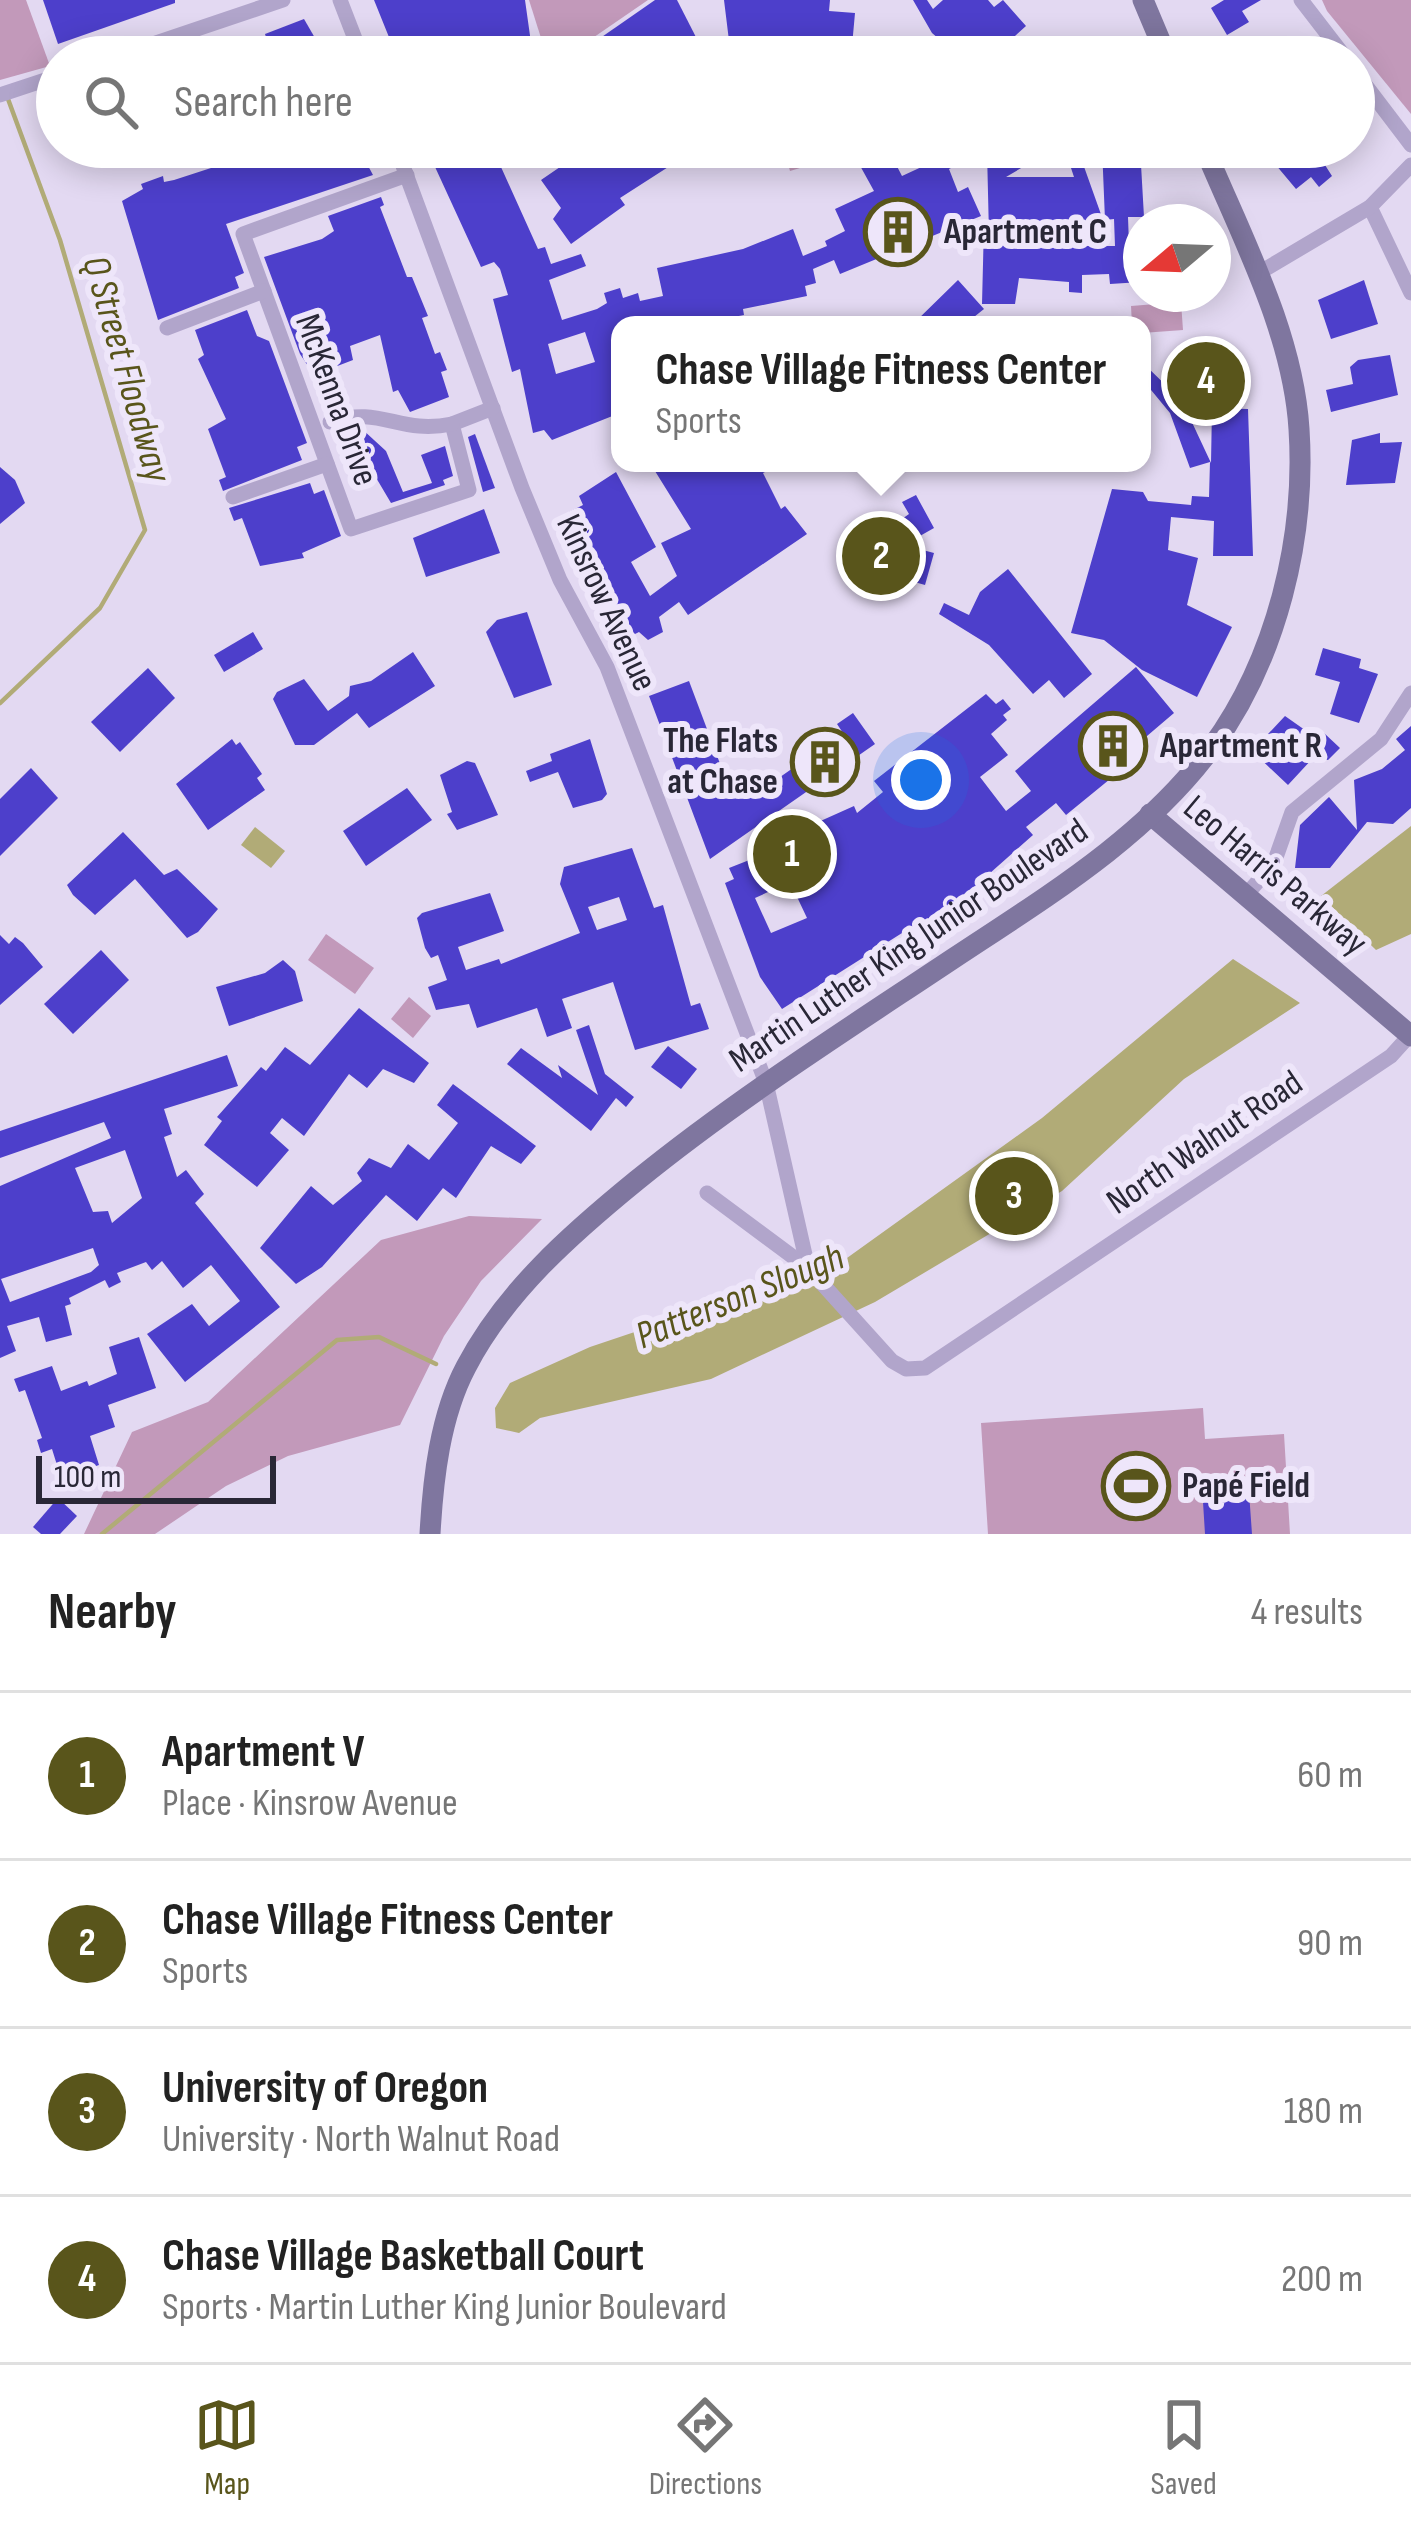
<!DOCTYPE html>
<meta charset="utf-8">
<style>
:root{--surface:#fff;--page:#f6f6f6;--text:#222;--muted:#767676;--line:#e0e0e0;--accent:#59551b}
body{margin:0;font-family:"Sofia Sans Condensed",sans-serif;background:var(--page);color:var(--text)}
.compass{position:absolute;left:1123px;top:204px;width:108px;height:108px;border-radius:50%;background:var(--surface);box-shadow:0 6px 30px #0003;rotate:251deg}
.scale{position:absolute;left:36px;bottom:30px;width:240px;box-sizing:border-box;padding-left:12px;border:6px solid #292736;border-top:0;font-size:33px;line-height:42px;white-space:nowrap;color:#292736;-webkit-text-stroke:9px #eee6fa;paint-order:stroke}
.you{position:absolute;left:921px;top:780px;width:42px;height:42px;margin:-30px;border:9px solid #fff;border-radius:50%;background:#1a73e8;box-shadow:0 0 0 18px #1a73e833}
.badge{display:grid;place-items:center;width:78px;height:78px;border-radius:50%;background:var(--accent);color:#fff;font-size:39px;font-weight:700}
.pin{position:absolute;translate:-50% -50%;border:6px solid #fff;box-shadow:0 3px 12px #0006}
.popup{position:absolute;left:611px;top:316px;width:540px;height:156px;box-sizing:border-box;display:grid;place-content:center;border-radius:24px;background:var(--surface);filter:drop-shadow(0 3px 9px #0005);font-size:39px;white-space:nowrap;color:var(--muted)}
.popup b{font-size:45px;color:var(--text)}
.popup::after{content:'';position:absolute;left:50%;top:100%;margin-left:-24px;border:24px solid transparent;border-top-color:var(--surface)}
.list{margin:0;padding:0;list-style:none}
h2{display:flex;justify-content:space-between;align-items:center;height:156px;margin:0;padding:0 48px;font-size:51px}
h2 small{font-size:39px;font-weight:400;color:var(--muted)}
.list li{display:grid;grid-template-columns:78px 1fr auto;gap:36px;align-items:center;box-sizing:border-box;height:168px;padding:0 48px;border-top:3px solid var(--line)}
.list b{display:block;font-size:45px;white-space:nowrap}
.list p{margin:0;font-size:39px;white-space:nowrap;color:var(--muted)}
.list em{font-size:39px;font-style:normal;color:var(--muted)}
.icon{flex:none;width:66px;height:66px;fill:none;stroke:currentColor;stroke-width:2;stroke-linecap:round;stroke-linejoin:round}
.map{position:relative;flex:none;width:1411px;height:1534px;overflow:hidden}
.search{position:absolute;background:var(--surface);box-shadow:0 6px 30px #0003;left:36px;right:36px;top:36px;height:132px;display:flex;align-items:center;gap:30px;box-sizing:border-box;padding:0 42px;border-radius:66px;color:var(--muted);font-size:45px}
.sheet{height:828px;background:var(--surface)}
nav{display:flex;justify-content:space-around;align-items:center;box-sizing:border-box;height:168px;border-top:3px solid var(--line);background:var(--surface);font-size:33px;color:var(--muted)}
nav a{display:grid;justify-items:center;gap:6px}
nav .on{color:var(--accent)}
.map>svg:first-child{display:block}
.green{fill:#c299ba}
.water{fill:#b1ab77}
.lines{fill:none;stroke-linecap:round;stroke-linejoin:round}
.stream{stroke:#b1ab77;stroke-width:4.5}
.building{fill:#4d3fcb;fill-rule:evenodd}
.street{stroke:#b1a5cb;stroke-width:15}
.secondary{stroke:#7f769f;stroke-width:21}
.labels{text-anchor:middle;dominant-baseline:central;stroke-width:12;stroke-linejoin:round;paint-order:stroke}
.poi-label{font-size:36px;font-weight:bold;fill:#292736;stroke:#eee6fa;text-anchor:start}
.street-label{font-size:36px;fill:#292736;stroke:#eee6fa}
.water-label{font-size:39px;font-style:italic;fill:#59551b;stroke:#eee6fa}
</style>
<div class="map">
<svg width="1411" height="1534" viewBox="0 0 1411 1534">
<rect width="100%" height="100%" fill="#e3d9f2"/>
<g class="green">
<polygon points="0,0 26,0 50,66 0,80"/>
<polygon points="529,0 648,0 565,57 547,57"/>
<polygon points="1322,0 1411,0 1411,114 1327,11"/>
<polygon points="783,147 815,147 820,162 790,171"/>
<polygon points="1181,302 1183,330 1142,333 1142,325 1132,325 1131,306"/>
<polygon points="1220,365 1225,395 1188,400 1185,370"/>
<polygon points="326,934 374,968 355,994 308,960"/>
<polygon points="409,997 431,1016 413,1038 391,1019"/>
<polygon points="469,1216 542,1219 481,1281 444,1336 400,1425 288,1456 226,1486 155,1534 84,1534 132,1432 208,1402 381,1240"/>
<polygon points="1203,1408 1205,1439 1284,1434 1290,1534 988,1534 981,1423"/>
</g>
<g class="water">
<polygon points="1411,826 1411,934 1376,950 1321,896"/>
<polygon points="255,827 285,851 271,868 241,845"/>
<polygon points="1233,959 1300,1003 1184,1079 1062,1191 875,1302 711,1379 540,1418 519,1433 496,1428 495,1408 510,1383 590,1347 840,1263 1042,1118"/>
</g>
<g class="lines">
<g class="stream">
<polyline points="0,703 100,608 145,530 60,240 8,99"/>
<polyline points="102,1534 337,1340 379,1337 436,1364"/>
</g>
</g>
<g class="building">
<polygon points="43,0 175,0 175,3 58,44"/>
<polygon points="374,0 525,0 533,57 498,57 495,43 457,57 397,57"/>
<polygon points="655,0 677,0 700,45 682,57 573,57"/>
<polygon points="724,0 830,0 829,11 855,13 851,57 731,57"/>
<polygon points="913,0 927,0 933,9 943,0 988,0 994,7 1003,0 1026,26 992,57 960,57 932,33"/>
<polygon points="1224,0 1261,0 1242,11 1249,22 1227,35 1211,8"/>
<polygon points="304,19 326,57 272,57 265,34"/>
<polygon points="246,147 358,147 373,175 226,224 244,273 235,277 239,288 158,320 122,201 143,189 141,184 163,176 164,182 174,180 248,156"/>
<path d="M444 147H492L538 249 545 247 551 264 581 254 586 266 549 280 562 320 597 309 607 303 604 293 620 288 623 298 638 293 640 301 663 296 657 268 743 249 793 229 803 256 827 246 825 241 845 231 835 209 874 191 858 162 887 147 902 176 954 152 959 164 949 169 958 192 968 187 981 216 840 274 834 260 813 269 816 283 805 286 807 296 743 309 744 315 692 325H620V413L552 440 544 430 533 433 520 369 512 372 493 299 508 295 500 269 494 262 481 267 430 156ZM585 332 595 362 556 374 548 344Z"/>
<polygon points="546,147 665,147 676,162 620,198 625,205 571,244 553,219 561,208 541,180 560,167"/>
<polygon points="1003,147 1057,147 1006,177 1074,177 1064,147 1077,147 1103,220 1087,221 1086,246 1115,246 1114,219 1105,220 1102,147 1140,147 1144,217 1128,217 1129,245 1141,245 1141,282 1110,284 1109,274 1082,275 1082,293 1069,292 1069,282 1019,278 1015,304 982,304 984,224 989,235 987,151"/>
<polygon points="1271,147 1284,147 1291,155 1302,147 1347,147 1325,165 1332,176 1319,187 1311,177 1296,189 1265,152"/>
<polygon points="381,197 384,205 380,207 407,277 412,277 428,316 422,318 435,354 440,352 447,370 441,372 449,397 410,412 398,390 393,392 380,335 350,346 353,360 314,375 300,354 264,257 322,239 334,231 328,216"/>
<polygon points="958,280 984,309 974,317 981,325 912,325"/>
<polygon points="1364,280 1378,324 1331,339 1318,300"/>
<polygon points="247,310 257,336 269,341 307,443 297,447 302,460 223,491 219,480 226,477 208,429 226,419 198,359 204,355 195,330"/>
<polygon points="1390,355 1398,395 1331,412 1326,390 1353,384 1350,367 1358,360"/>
<polygon points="1142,362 1182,401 1211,463 1212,408 1248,409 1253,556 1213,556 1214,521 1171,517 1168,550 1198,558 1187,605 1232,627 1197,697 1142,670 1104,640 1071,633 1112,489 1143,492 1148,501 1191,505 1192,496 1209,497 1210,462 1190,468 1170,413 1142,379"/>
<polygon points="362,429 386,451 403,492 432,483 421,455 445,446 453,476 443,480 445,485 391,503 365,459 356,464 351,452 348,435"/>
<polygon points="1380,433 1380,443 1402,442 1395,483 1346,485 1352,440"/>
<polygon points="475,434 495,488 483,492 468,437"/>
<polygon points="650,463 783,463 763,473 781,509 785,506 807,534 688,615 679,602 659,617 663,632 648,640 639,632 629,637 611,605 605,577 569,512 583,505 579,496 616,472 656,547 631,562 650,596 677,576 661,543 691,529"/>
<polygon points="0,467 15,480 25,503 0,524"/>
<polygon points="310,483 314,494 324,490 341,536 302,553 304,558 260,566 242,518 234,521 229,508"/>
<polygon points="916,495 934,528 904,545 934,553 925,585 911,581 918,556 879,578 865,545 909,514 902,502"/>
<polygon points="484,509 500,553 426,577 413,538"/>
<polygon points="1008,569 1092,674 1064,698 1049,680 1033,694 989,645 939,614 944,603 969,615 980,592"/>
<polygon points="527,612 552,685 514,698 486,632 497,620"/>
<polygon points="253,632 263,649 224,672 214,655"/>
<polygon points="1323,648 1361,659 1359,668 1378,674 1359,723 1330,714 1340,682 1315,675"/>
<polygon points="413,652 435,686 369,728 357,713 314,745 295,745 273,699 277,692 304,679 328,711 349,696 350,686 371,681"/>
<path d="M1136 667 1174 713 1120 759 1126 766 1066 815 1056 803 1026 827 1033 835 927 929 921 921 782 1009 760 977 748 945 725 883 734 879 729 868 790 844 787 836 854 806 857 813 883 792 874 781 986 694 996 704 1003 699 1011 709 1003 715 1007 720 991 734 1008 755 980 777 1006 811 1031 791 1015 771ZM790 882 807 918 771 933 755 898Z"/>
<polygon points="148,668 175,698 120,752 91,722"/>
<polygon points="689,681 731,793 756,780 763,789 843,733 837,724 853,713 875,744 710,859 649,696"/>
<polygon points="1285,716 1322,742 1324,733 1340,748 1328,760 1313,758 1288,785 1252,751"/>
<polygon points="1411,726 1411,808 1393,824 1367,822 1330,868 1295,868 1300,825 1329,797 1357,830 1354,780 1382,769 1405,750 1396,739"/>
<polygon points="232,739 236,745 240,742 262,774 257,778 265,790 208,830 176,784"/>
<polygon points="590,739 607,794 602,800 573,808 558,772 530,782 526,771 552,761 550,754"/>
<polygon points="467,761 475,763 498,815 457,830 447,814 452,812 440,775"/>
<polygon points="31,768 58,798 0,856 0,799"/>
<polygon points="407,788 432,820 366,866 343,831"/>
<polygon points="123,832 164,875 177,869 218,909 198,932 187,938 135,879 95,915 73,895 67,885"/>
<path d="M632 848 654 908 663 905 691 1006 700 1003 709 1029 635 1050 613 982 562 999 572 1028 547 1037 537 1008 477 1028 469 1004 436 1010 428 987 447 980 438 955 431 958 425 948 417 918 422 913 490 893 504 931 458 947 466 970 499 959 501 964 580 933 560 884 564 867ZM619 897 627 920 597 930 588 907Z"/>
<polygon points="0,935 9,944 15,937 23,943 43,967 0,1005"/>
<polygon points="101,950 129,980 73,1034 44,1004"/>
<polygon points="283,960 295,971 303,1001 229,1026 216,987 265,973"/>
<polygon points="359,1008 429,1063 414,1083 383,1069 367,1088 349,1074 304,1136 282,1118 270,1133 289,1150 257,1187 204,1145 222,1121 217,1117 261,1067 266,1071 285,1047 310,1065"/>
<polygon points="589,1025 605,1074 634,1097 626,1107 616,1098 591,1131 507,1064 521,1048 562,1078 558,1065 598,1095 576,1030"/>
<polygon points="668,1046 697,1069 681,1089 651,1067"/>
<path d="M227 1055 238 1086 164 1109 172 1134 164 1137 177 1177 186 1170 204 1194 195 1203 280 1307 185 1382 147 1334 192 1304 209 1326 240 1301 211 1265 183 1288 162 1261 152 1270 146 1262 117 1273 121 1282 109 1288 105 1280 69 1298 71 1304 65 1306 72 1335 46 1342 39 1317 7 1326 16 1351 0 1358V1186L111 1138 104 1122 0 1158V1131ZM125 1150 142 1198 112 1223 108 1211 93 1212 75 1168ZM93 1248 99 1265 91 1272 10 1302 1 1279Z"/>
<polygon points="453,1084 536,1146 521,1164 491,1146 456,1198 443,1188 417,1221 386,1195 322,1267 296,1284 260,1248 311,1186 333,1205 362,1181 357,1173 369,1158 391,1168 408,1144 429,1160 458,1123 437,1105"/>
<polygon points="139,1337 156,1388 108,1405 115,1427 90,1436 99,1465 61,1478 52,1449 41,1453 37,1440 42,1438 25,1390 19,1392 14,1379 52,1366 61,1391 87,1381 89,1386 117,1374 109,1347"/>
<polygon points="1218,1485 1218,1494 1249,1492 1252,1534 1205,1534 1202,1486"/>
<polygon points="58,1498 77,1516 60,1534 41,1534 33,1527"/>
</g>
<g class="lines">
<g class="street">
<polyline points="340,0 362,57"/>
<polyline points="1301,0 1345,57"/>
<polyline points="114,57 283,0"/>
<polyline points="1354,70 1411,145"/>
<polyline points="0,95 57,76"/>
<polyline points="396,147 522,488 560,580 607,667 766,1083 808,1268"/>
<polyline points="407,175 243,234 351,529 469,490 452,424 493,408"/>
<polyline points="1370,207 1411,293"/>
<polyline points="1257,274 1370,207 1411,165"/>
<polyline points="167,328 264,291"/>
<path d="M330 422C382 405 398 435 452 424"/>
<polyline points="233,497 327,464"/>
<polyline points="1246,895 1274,863 1292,812 1381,739 1411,693"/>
<polyline points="707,1193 808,1268 892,1361 906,1369 925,1368 1391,1056 1410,1035"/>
</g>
<g class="secondary">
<polyline points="1143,0 1167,57"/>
<polyline points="1150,814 1411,1036"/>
<path d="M430 1534C433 1479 440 1416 466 1367 505 1292 571 1234 636 1181 737 1099 846 1030 954 958 1046 897 1146 837 1212 747 1277 658 1306 537 1299 429 1293 332 1241 236 1204 147"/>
</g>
</g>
<defs>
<g id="building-ring" transform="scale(3.45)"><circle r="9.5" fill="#eee6fa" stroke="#59551b" stroke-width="1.5"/><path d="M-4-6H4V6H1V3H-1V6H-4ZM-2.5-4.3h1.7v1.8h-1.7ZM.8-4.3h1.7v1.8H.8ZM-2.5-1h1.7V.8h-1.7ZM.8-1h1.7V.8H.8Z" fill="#59551b"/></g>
<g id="stadium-ring" transform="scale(3.45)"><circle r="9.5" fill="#eee6fa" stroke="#59551b" stroke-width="1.5"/><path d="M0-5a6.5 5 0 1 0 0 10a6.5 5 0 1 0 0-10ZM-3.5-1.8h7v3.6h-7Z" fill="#59551b"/></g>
</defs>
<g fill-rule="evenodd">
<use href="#building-ring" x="898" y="232"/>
<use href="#building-ring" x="1113" y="746"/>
<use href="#building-ring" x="825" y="762"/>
<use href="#stadium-ring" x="1136" y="1486"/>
</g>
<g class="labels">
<g class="poi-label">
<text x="944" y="232">Apartment C</text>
<text x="778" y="741" text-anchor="end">The Flats<tspan x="778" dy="41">at Chase</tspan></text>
<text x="1160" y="746">Apartment R</text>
<text x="1182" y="1486">Papé Field</text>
</g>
<g class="street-label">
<text transform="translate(336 400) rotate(70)">McKenna Drive</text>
<text transform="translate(606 603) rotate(65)">Kinsrow Avenue</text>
<text transform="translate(1275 876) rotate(40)">Leo Harris Parkway</text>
<text transform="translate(909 946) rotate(-34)">Martin Luther King Junior Boulevard</text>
<text transform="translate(1205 1143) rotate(-34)">North Walnut Road</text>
</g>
<g class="water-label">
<text transform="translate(126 369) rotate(74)">Q Street Floodway</text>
<text transform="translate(740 1297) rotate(-22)">Patterson Slough</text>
</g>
</g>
</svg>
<svg class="compass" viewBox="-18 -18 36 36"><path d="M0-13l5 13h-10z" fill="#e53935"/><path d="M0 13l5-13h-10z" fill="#767676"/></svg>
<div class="scale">100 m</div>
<div class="you"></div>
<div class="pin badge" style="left:792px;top:854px">1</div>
<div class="pin badge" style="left:881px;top:556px">2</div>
<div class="popup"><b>Chase Village Fitness Center</b>Sports</div>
<div class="pin badge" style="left:1014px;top:1196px">3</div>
<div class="pin badge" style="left:1206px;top:381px">4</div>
<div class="search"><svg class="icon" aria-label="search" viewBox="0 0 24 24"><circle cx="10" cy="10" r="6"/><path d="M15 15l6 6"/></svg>Search here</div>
</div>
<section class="sheet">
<h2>Nearby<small>4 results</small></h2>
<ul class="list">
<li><span class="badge">1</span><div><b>Apartment V</b><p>Place · Kinsrow Avenue</p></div><em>60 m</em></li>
<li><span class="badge">2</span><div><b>Chase Village Fitness Center</b><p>Sports</p></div><em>90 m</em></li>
<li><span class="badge">3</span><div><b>University of Oregon</b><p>University · North Walnut Road</p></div><em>180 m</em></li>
<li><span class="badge">4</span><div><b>Chase Village Basketball Court</b><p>Sports · Martin Luther King Junior Boulevard</p></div><em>200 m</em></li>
</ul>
</section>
<nav>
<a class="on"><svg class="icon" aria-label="map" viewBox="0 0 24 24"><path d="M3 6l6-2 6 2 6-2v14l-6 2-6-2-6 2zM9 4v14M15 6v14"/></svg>Map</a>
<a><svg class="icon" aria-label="directions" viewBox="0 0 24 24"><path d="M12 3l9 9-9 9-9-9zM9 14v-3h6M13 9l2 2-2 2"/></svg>Directions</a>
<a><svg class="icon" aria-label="saved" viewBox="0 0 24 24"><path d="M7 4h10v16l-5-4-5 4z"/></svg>Saved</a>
</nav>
